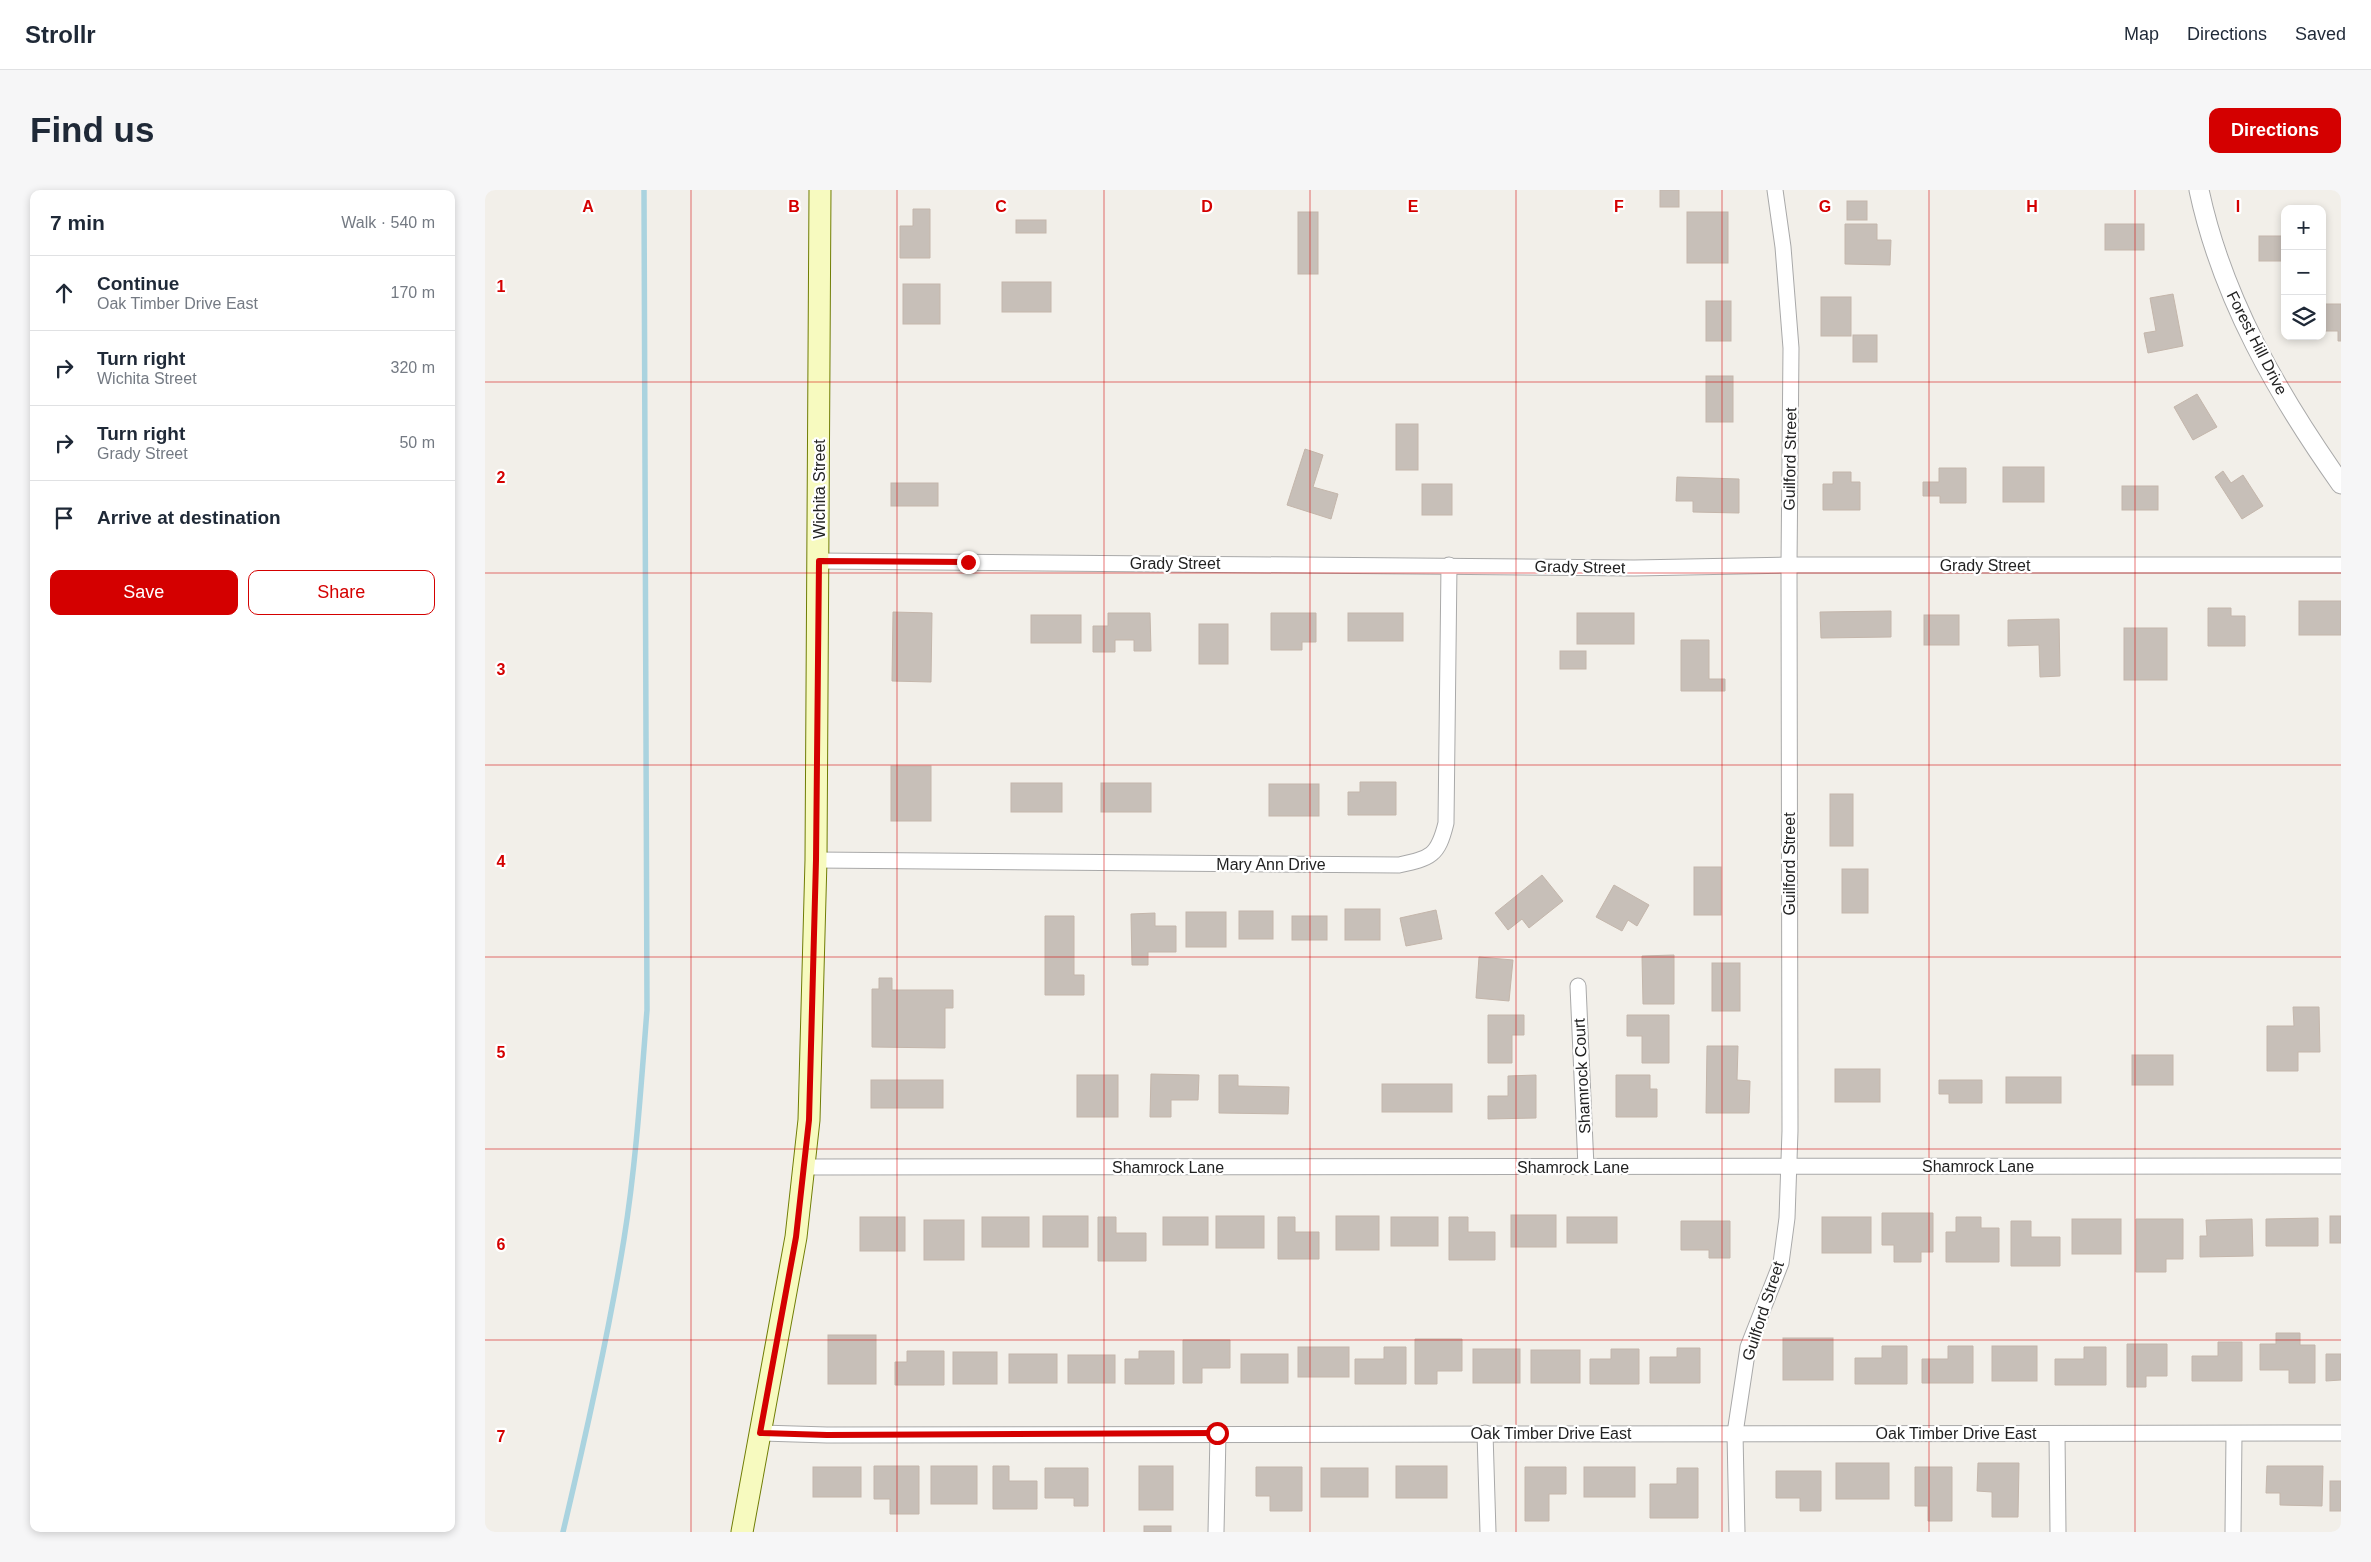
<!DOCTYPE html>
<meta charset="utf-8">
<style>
:root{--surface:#fff;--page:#f6f6f7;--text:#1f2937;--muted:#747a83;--line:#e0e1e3;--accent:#d40000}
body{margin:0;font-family:Helvetica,sans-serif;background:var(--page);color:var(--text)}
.controls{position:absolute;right:15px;top:15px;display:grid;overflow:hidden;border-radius:10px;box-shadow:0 2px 8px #0003}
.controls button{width:45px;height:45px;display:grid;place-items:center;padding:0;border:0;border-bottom:1px solid var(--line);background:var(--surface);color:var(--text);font:25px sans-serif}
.stop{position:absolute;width:15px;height:15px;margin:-11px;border:4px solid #d40000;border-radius:50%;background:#fff}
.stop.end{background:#d40000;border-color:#fff;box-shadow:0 1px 5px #0008}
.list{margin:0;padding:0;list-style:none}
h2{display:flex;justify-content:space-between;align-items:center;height:65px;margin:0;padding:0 20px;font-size:21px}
h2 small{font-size:16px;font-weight:400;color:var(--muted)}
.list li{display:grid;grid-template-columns:32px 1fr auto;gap:15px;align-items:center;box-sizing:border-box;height:75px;padding:0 20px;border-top:1px solid var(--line)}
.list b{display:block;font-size:19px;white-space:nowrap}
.list p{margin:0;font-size:16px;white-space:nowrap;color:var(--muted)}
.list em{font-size:16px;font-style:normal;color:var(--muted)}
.actions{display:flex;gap:10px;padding:15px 20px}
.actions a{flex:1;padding:11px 0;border:1px solid var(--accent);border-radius:10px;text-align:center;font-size:18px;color:var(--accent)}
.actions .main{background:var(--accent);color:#fff}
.icon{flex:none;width:28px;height:28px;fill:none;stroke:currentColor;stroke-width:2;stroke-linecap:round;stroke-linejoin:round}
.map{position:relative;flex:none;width:1856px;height:1342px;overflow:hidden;border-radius:10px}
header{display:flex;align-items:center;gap:30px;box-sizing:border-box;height:70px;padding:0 25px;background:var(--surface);border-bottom:1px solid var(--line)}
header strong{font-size:24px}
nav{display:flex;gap:28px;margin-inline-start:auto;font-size:18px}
.intro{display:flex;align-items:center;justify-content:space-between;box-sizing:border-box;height:120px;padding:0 30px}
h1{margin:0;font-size:35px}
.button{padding:12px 22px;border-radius:10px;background:var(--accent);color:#fff;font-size:18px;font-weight:700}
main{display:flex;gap:30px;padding:0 30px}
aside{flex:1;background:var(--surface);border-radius:10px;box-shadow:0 2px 8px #0003}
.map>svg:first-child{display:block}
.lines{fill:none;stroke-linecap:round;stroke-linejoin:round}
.stream{stroke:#aad3df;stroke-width:5.5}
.building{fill:#c7bfb8;stroke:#c4b6ab}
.minor-casing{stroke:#a9a9a9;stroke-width:17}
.tertiary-casing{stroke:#a9a9a9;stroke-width:21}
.secondary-casing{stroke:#707d05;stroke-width:23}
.minor{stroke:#fff;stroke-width:15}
.tertiary{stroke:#fff;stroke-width:19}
.secondary{stroke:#f7fabf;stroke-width:21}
.route{stroke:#d40000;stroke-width:6}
.grid{fill:none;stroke:#d40000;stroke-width:1;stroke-opacity:0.55}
.labels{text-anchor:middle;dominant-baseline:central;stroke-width:4.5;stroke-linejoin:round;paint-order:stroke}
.street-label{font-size:16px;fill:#222;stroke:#fff}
.grid-label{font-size:16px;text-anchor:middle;font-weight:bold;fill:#d40000;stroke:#fff;stroke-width:4.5;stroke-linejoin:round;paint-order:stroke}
</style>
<header>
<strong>Strollr</strong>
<nav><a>Map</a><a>Directions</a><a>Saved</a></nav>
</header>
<div class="intro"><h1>Find us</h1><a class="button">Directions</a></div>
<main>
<aside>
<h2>7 min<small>Walk · 540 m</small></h2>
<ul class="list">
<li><svg class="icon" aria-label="ahead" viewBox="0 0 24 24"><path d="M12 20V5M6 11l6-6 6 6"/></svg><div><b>Continue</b><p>Oak Timber Drive East</p></div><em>170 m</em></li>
<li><svg class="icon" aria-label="right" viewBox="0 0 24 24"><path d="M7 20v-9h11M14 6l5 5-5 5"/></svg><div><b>Turn right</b><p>Wichita Street</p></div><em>320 m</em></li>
<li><svg class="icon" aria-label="right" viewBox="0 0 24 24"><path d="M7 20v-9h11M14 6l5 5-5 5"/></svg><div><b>Turn right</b><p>Grady Street</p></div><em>50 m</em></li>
<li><svg class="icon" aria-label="arrive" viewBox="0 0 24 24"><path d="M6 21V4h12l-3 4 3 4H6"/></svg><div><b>Arrive at destination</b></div></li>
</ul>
<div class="actions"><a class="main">Save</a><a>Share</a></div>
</aside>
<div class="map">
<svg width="1856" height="1342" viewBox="0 0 1856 1342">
<rect width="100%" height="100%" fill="#f2efe9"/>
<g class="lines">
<path class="stream" d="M78 1342C101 1245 123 1148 139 1049 151 974 156 896 162 820L159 0"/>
</g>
<g class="building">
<rect x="1175" y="0" width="19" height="17"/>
<rect x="1362" y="11" width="20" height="19"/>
<polygon points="428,19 445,19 445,68 415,68 415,36 428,36"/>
<rect x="813" y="22" width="20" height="62"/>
<rect x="1202" y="22" width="41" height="51"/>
<rect x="531" y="30" width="30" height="13"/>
<polygon points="1360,34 1392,34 1392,50 1406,50 1405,75 1360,74"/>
<rect x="1620" y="34" width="39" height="26"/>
<rect x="1774" y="46" width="26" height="25"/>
<rect x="517" y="92" width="49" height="30"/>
<rect x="418" y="94" width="37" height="40"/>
<polygon points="1688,104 1698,156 1663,163 1659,143 1671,141 1665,108"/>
<rect x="1336" y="107" width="30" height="39"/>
<rect x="1221" y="111" width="25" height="40"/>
<polygon points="1837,114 1856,114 1856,151 1853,151 1853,141 1837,141"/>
<rect x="1368" y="145" width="24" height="27"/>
<rect x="1221" y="186" width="27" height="46"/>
<polygon points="1712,204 1732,237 1708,250 1689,217"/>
<rect x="911" y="234" width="22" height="46"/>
<polygon points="820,259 838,265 828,297 853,304 846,329 802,315"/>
<rect x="1518" y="277" width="41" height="35"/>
<polygon points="1454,278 1481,278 1481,313 1455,313 1455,306 1438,306 1438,292 1454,292"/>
<polygon points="1738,281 1746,293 1758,285 1778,316 1757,329 1730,287"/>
<polygon points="1348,282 1366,282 1366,292 1375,292 1375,320 1338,320 1338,294 1348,294"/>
<polygon points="1192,287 1254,289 1254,323 1208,322 1208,311 1191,311"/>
<rect x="406" y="293" width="47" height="23"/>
<rect x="937" y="294" width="30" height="31"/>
<rect x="1637" y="296" width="36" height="24"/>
<rect x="1814" y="411" width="42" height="34"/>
<polygon points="1723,418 1746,418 1746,426 1760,426 1760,456 1723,456"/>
<polygon points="1406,421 1406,447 1336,448 1335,422"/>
<polygon points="408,422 447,423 446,492 407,491"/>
<polygon points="623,423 665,423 666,461 649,461 649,450 630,450 630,462 608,462 608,436 623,436"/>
<polygon points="786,423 831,423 831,452 817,452 817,460 786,460"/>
<rect x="863" y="423" width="55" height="28"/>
<rect x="1092" y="423" width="57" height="31"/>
<rect x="546" y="425" width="50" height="28"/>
<rect x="1439" y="425" width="35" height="30"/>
<polygon points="1574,429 1575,486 1555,487 1554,455 1523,456 1523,430"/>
<rect x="714" y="434" width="29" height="40"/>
<rect x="1639" y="438" width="43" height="52"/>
<polygon points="1196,450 1224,450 1224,489 1240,489 1240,501 1196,501"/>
<rect x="1075" y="461" width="26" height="18"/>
<rect x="406" y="576" width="40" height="55"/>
<polygon points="875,592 911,592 911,625 863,625 863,602 875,602"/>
<rect x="526" y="593" width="51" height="29"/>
<rect x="616" y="593" width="50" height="29"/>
<rect x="784" y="594" width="50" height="32"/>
<rect x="1345" y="604" width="23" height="52"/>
<rect x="1209" y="677" width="27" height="48"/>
<rect x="1357" y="679" width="26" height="44"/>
<polygon points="1057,685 1078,711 1044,738 1037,729 1023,740 1010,723"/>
<polygon points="1129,695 1164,715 1152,736 1143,730 1137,741 1111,727"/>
<rect x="860" y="719" width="35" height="31"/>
<polygon points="951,720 957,749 921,756 915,728"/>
<rect x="754" y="721" width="34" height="28"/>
<rect x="701" y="722" width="40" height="35"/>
<polygon points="670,723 670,736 691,736 691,762 663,762 663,775 647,775 646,724"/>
<polygon points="560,726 589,726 589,785 599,785 599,805 560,805"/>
<rect x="807" y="726" width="35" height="24"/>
<polygon points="1189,765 1189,814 1158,814 1157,766"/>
<polygon points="994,767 1028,770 1024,811 991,808"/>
<rect x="1227" y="773" width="28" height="48"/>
<polygon points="394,788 407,788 407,800 468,800 468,818 460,818 460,858 387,857 387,799 394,799"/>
<polygon points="1808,817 1834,817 1835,862 1813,862 1813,881 1782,881 1782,836 1809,836"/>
<polygon points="1003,825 1039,825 1039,845 1027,845 1027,873 1003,873"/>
<polygon points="1142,825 1184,825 1184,873 1157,873 1157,846 1142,846"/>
<polygon points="1222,856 1253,856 1252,890 1265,891 1264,923 1221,923"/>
<rect x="1647" y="865" width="41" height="30"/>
<rect x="1350" y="879" width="45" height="33"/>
<polygon points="666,884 714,885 713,910 686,910 686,927 665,927"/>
<rect x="592" y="885" width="41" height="42"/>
<polygon points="734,885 753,885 753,896 804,897 803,924 734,923"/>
<polygon points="1051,885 1051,928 1003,929 1003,906 1023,906 1023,886"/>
<polygon points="1131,885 1165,885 1165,899 1172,899 1172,927 1131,927"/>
<rect x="1521" y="887" width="55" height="26"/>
<rect x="386" y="890" width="72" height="28"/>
<polygon points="1454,890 1497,890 1497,913 1464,913 1464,904 1454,904"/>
<rect x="897" y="894" width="70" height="28"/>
<polygon points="1397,1023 1448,1023 1448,1062 1436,1062 1436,1072 1409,1072 1409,1055 1397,1055"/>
<rect x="1026" y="1025" width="45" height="32"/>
<rect x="558" y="1026" width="45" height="31"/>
<rect x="731" y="1026" width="48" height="32"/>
<rect x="851" y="1026" width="43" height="34"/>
<rect x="1845" y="1026" width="11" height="27"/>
<rect x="375" y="1027" width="45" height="34"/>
<rect x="497" y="1027" width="47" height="30"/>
<polygon points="613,1027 631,1027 631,1043 661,1043 661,1071 613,1071"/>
<rect x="678" y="1027" width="45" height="28"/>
<polygon points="793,1027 810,1027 810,1042 834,1042 834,1069 793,1069"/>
<rect x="906" y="1027" width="47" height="29"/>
<polygon points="964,1027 983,1027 983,1042 1010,1042 1010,1070 964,1070"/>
<rect x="1082" y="1027" width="50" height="26"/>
<rect x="1337" y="1027" width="49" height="36"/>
<polygon points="1471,1027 1496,1027 1496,1038 1514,1038 1514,1072 1461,1072 1461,1042 1471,1042"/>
<polygon points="1833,1028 1833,1056 1781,1056 1781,1029"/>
<rect x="1587" y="1029" width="49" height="35"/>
<polygon points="1651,1029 1698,1029 1698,1069 1681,1069 1681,1082 1651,1082"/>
<polygon points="1767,1029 1768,1066 1715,1067 1715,1046 1722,1046 1721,1030"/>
<rect x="439" y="1030" width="40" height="40"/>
<polygon points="1196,1031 1245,1031 1245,1068 1224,1068 1224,1060 1196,1060"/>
<polygon points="1526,1031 1546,1031 1546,1047 1575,1047 1575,1076 1526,1076"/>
<polygon points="1791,1143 1815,1143 1815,1155 1830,1155 1830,1193 1804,1193 1804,1180 1775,1180 1775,1154 1791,1154"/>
<rect x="343" y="1145" width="48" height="49"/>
<rect x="1298" y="1148" width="50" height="42"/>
<polygon points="930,1149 977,1149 977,1181 952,1181 952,1194 930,1194"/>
<polygon points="698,1150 745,1150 745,1178 717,1178 717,1193 698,1193"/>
<polygon points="1733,1152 1757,1152 1757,1191 1707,1191 1707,1166 1733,1166"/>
<polygon points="1642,1154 1682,1154 1682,1186 1661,1186 1661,1197 1642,1197"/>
<polygon points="1397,1156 1422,1156 1422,1194 1370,1194 1370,1168 1397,1168"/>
<polygon points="1463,1156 1488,1156 1488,1193 1437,1193 1437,1169 1463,1169"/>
<rect x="1507" y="1156" width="45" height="35"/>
<rect x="813" y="1157" width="51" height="30"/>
<polygon points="899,1157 921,1157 921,1194 870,1194 870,1169 899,1169"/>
<polygon points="1599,1157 1621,1157 1621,1195 1570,1195 1570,1169 1599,1169"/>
<polygon points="1192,1158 1215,1158 1215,1193 1165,1193 1165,1167 1192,1167"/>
<rect x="988" y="1159" width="47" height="34"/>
<polygon points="1126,1159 1154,1159 1154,1194 1105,1194 1105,1169 1126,1169"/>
<rect x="1046" y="1160" width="49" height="33"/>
<polygon points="422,1161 459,1161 459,1195 410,1195 410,1172 422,1172"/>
<polygon points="654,1161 689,1161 689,1194 640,1194 640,1169 654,1169"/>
<rect x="468" y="1162" width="44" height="32"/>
<rect x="524" y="1164" width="48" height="29"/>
<rect x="756" y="1164" width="47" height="29"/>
<polygon points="1841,1164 1856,1164 1856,1190 1841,1191"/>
<rect x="583" y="1165" width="47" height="28"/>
<rect x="1351" y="1273" width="53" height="36"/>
<polygon points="1493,1273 1534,1273 1533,1327 1507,1327 1507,1302 1492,1301"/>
<polygon points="389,1276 434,1276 434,1324 405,1324 405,1309 389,1309"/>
<rect x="446" y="1276" width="46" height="38"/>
<polygon points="508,1276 524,1276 524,1291 552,1291 552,1319 508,1319"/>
<rect x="654" y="1276" width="34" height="44"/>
<rect x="911" y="1276" width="51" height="32"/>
<polygon points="1782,1276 1838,1276 1837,1316 1795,1315 1795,1303 1781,1303"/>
<rect x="328" y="1277" width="48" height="30"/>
<polygon points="771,1277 817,1277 817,1321 785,1321 785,1306 771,1306"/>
<polygon points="1040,1277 1081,1277 1081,1304 1064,1304 1064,1331 1040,1331"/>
<rect x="1099" y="1277" width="51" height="30"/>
<polygon points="1430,1277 1467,1277 1467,1331 1443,1331 1443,1316 1430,1316"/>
<polygon points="560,1278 603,1278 603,1316 589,1316 589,1308 560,1308"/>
<rect x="836" y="1278" width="47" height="29"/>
<polygon points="1192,1278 1213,1278 1213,1328 1165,1328 1165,1294 1192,1294"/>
<polygon points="1291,1281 1336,1281 1336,1321 1315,1321 1315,1308 1291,1308"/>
<rect x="1845" y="1291" width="11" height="30"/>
<rect x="659" y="1336" width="27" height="6"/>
</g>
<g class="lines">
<g class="minor-casing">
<g id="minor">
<polyline points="334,371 1149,378 1304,375 1856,375"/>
<path d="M331 670 914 675C946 668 953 666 961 633L964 375"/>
<polyline points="1093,796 1101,977"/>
<polyline points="319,977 1856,976"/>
<polyline points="275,1243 342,1245 1856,1243"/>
<polyline points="1000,1243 1003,1342"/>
<polyline points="1572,1244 1573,1342"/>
<polyline points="731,1342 733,1243"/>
<polyline points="1252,1342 1250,1243 1263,1157 1296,1073 1302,1028 1305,941 1304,375 1306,158 1298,57 1290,0"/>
<polyline points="1748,1342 1749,1244"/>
</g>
</g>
<g class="tertiary-casing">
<path id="tertiary" d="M1714 0C1737 108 1793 205 1856 294"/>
</g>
<g class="secondary-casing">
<polyline id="secondary" points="257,1342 311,1047 324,930 331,670 335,0"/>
</g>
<use href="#minor" class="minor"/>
<use href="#tertiary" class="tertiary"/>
<use href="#secondary" class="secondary"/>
</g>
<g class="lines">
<polyline class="route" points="483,372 334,371 331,670 324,930 311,1047 275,1243 342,1245 732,1243"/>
</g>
<path class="grid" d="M206 0V1342M412 0V1342M619 0V1342M825 0V1342M1031 0V1342M1237 0V1342M1444 0V1342M1650 0V1342M0 192H1856M0 383H1856M0 575H1856M0 767H1856M0 959H1856M0 1150H1856"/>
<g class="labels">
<g class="street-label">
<text transform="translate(1772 153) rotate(63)">Forest Hill Drive</text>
<text transform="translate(1305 269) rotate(-89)">Guilford Street</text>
<text transform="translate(334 299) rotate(-90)">Wichita Street</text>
<text x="690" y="373">Grady Street</text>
<text x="1500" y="375">Grady Street</text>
<text transform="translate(1095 377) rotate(1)">Grady Street</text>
<text x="786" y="674">Mary Ann Drive</text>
<text transform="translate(1304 674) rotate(-90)">Guilford Street</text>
<text transform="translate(1097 886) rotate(-93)">Shamrock Court</text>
<text x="1493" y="976">Shamrock Lane</text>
<text x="683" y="977">Shamrock Lane</text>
<text x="1088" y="977">Shamrock Lane</text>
<text transform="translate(1278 1121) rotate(-72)">Guilford Street</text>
<text x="1066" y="1243">Oak Timber Drive East</text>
<text x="1471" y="1243">Oak Timber Drive East</text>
</g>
</g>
<g class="grid-label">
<text x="103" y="22">A</text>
<text x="309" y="22">B</text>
<text x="516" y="22">C</text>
<text x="722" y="22">D</text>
<text x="928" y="22">E</text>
<text x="1134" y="22">F</text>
<text x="1340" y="22">G</text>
<text x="1547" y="22">H</text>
<text x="1753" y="22">I</text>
<text x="16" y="102">1</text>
<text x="16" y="293">2</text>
<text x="16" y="485">3</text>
<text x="16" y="677">4</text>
<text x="16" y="868">5</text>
<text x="16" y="1060">6</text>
<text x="16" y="1252">7</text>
</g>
</svg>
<div class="controls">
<button>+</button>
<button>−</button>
<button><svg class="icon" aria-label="layers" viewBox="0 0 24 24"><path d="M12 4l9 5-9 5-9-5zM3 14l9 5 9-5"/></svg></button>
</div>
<div class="stop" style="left:732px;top:1243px"></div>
<div class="stop end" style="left:483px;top:372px"></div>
</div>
</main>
